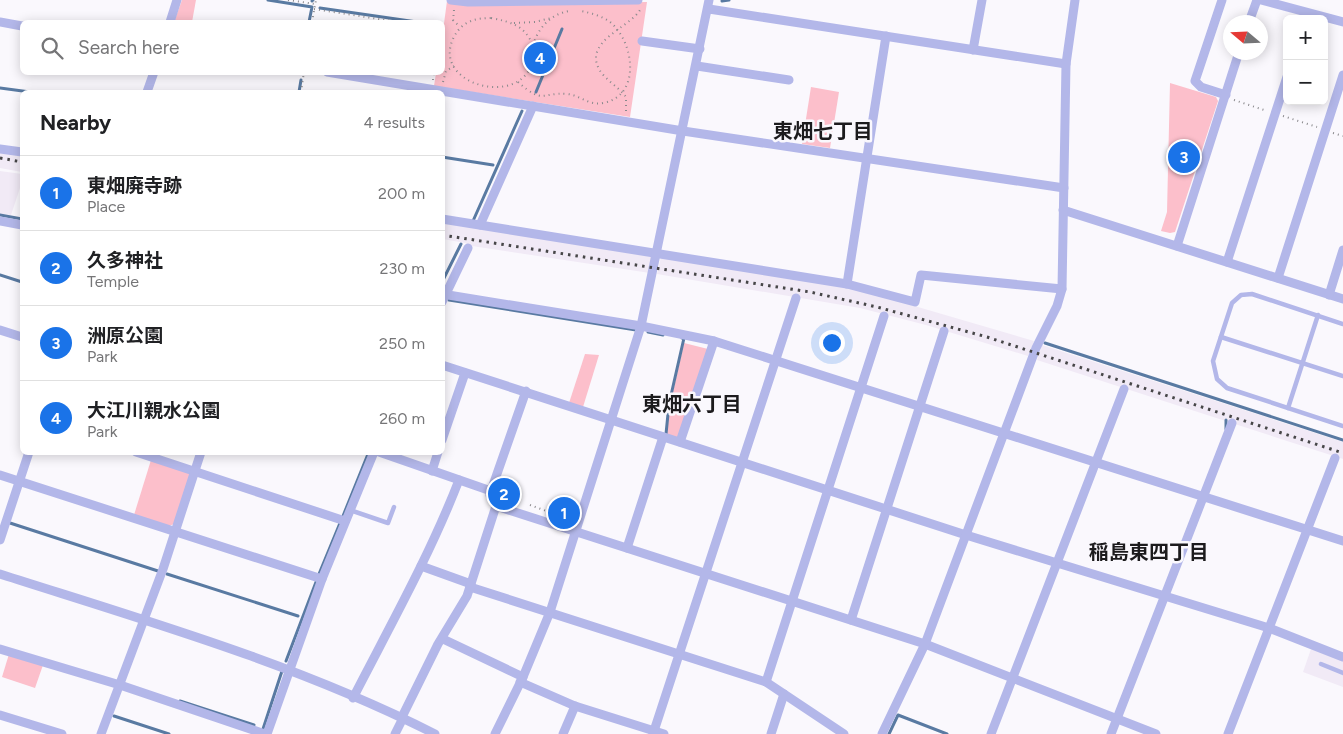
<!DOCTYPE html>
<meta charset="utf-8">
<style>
:root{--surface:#fff;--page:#f6f6f6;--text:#202124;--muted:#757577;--line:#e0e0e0;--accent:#1a73e8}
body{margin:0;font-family:Figtree,"Noto Sans JP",sans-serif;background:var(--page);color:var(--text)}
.controls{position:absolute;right:15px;top:15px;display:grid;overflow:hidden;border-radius:8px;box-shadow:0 2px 12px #0003}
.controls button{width:45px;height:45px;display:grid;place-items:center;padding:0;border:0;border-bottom:1px solid var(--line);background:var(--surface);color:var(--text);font:25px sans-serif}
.compass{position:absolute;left:1223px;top:15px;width:45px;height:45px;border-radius:50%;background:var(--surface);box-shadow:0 2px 12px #0003;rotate:289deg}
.you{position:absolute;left:831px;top:342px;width:18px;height:18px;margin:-12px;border:4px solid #fff;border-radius:50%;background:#1a73e8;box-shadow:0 0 0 8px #1a73e833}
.badge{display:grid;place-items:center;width:32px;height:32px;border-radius:50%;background:var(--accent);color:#fff;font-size:16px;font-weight:700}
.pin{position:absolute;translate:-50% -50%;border:2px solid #fff;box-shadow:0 1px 5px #0006}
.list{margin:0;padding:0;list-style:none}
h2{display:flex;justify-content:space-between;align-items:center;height:65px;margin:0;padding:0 20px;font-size:21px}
h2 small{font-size:16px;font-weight:400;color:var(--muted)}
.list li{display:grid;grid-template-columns:32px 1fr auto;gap:15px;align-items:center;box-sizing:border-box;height:75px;padding:0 20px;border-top:1px solid var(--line)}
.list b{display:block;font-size:19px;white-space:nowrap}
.list p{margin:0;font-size:16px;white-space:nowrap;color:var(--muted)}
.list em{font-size:16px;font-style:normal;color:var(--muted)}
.icon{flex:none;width:28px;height:28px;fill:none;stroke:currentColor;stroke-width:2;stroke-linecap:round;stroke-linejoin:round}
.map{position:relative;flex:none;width:1343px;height:734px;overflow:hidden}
.search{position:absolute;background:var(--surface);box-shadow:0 2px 12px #0003;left:20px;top:20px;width:425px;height:55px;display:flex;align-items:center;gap:12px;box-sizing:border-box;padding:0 18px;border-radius:8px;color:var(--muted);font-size:19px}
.panel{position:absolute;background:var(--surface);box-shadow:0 2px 12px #0003;left:20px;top:90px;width:425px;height:365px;border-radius:8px}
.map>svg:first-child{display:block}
.built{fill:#f1eaf6}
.green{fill:#fcbfcb}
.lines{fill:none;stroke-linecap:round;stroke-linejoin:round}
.stream{stroke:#597aa2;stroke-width:3}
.path{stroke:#8a898c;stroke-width:2;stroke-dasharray:1 4;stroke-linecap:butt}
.lane{stroke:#b3b7e9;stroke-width:4.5}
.street{stroke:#b3b7e9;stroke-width:9}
.rail{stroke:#474648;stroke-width:3;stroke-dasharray:2.5 5;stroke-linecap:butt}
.labels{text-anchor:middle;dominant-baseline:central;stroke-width:5;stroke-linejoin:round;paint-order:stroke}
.neighbourhood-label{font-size:20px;font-weight:bold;fill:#1c1b1d;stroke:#faf8fd}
</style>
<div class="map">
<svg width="1343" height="734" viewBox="0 0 1343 734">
<rect width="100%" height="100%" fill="#faf8fd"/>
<g class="built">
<polygon points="0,152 22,155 22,172 0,168"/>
<polygon points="0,171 22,174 22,182 11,215 0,214"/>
<polygon points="442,222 653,257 650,273 472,246 465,243 443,239"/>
<polygon points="661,257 828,284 870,293 1034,341 1028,356 926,325 860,308 657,274"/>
<polygon points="1042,345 1343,442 1343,459 1037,360"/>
<polygon points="1311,649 1343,661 1343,687 1303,672"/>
</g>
<g class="green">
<polygon points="182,0 196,0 192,22 174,22"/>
<polygon points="447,1 504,4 647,2 630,117 434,86 436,73 442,72 443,31"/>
<polygon points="1170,83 1216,97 1218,101 1175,232 1170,233 1161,231 1167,212"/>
<polygon points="811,87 839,92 830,148 802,144"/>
<polygon points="684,343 708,349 679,440 667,434 670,405"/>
<polygon points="585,354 599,355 583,407 569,403"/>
<polygon points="151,460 188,472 190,476 174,524 169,526 134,515"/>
<polygon points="9,654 43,665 35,688 2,677"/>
</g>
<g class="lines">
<g class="stream">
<polyline points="268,0 312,7 309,22"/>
<polyline points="312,1 313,0"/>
<polyline points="722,1 729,0"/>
<polyline points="320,8 417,22"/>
<polyline points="0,88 30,92"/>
<polyline points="299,92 301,80"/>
<polyline points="536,92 562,29"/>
<polyline points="442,157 493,165"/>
<polyline points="0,215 22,219"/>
<polyline points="473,221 522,111"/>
<polyline points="0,275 22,282"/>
<polyline points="442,282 461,244"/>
<polyline points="449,300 636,330"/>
<polyline points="648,332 663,335"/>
<polyline points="1045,343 1343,440"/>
<polyline points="1226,429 1226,420"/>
<polyline points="666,434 669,404 684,338 682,338"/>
<polyline points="343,516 368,454"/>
<polyline points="10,523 158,571"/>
<polyline points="167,574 298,616"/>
<polyline points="319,574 340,523"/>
<polyline points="286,661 316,582"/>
<polyline points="180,701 254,725"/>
<polyline points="114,716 169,734"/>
<polyline points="263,729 282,671"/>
<polyline points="889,734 898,715 947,734"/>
</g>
<g class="path">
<polyline points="288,0 315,4"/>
<polyline points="314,9 398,22"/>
<polyline points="454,10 453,20 460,27"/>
<path d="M491 18C511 22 524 25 533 45 541 114 424 89 455 35 463 21 476 18 491 18Z"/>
<polyline points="312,22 316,0"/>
<polyline points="514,23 535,22 551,18"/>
<path d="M533 45C538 28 551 14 569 11"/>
<polyline points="433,80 434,72"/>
<polyline points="443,82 446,71 454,66"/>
<path d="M518 82C544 105 541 92 567 94 580 95 589 106 603 103 642 96 634 41 610 22 602 16 591 13 581 11"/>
<polyline points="301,92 304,72"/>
<polyline points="1234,100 1267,111"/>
<path d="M626 111V97C619 87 605 80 599 69 584 41 629 28 640 10"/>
<polyline points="1283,116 1317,127"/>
<polyline points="1333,133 1343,136"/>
<polyline points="530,505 549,512"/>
</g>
<g class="lane">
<polyline points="1343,324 1252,294 1241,295 1232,303 1213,361 1217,379 1227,388 1343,426"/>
<polyline points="1221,337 1343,376"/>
<polyline points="1288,408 1318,315"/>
<polyline points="350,510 388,523 394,507"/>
<polyline points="1321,664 1343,673"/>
</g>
<g class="street">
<polyline points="451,0 468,2 638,0"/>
<polyline points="1222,0 1195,81 1201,87 1226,95"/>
<polyline points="1261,0 1343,22"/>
<polyline points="709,9 1066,64"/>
<polyline points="0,22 22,26"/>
<polyline points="170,22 177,0"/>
<polyline points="1249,22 1257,0"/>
<polyline points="642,41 700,49"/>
<polyline points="973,50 982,0"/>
<polyline points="697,66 789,80"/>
<polyline points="327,72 683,131 1064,188"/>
<polyline points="147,92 154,72"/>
<polyline points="0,149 22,152"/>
<polyline points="1063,210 1343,299"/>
<polyline points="442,219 847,284 915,302 921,275 1062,289"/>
<polyline points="0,221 22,225"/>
<polyline points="480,225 533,106"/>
<polyline points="1177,246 1239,52"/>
<polyline points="1227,262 1287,77"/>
<polyline points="1278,278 1343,75"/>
<polyline points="847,284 886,36"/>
<polyline points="442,294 641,326 714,341 1343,541"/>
<polyline points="1329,295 1343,250"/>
<polyline points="442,302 468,248"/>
<polyline points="0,330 22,337"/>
<polyline points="442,365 966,535 1269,628 1343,657"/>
<polyline points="442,440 465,373"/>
<polyline points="680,442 714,341"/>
<polyline points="136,452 345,521"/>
<polyline points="379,452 491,491 490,495 496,506 925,644 1156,734"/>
<polyline points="432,471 438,452"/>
<polyline points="0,475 322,579"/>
<polyline points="491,491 526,391"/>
<polyline points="0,540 29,452"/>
<polyline points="627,548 663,437"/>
<polyline points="421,566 471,584"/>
<path d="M0 574C147 621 297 664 435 734"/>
<polyline points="470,587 766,682 844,734"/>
<polyline points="851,620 944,331"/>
<polyline points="443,639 523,677"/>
<polyline points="0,649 120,685 265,734"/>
<polyline points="520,682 575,706 664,734"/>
<polyline points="766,682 884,316"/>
<path d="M353 698C390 626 430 555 459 480"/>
<polyline points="0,715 62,734"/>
<polyline points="402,717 438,644 467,596 496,506"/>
<polyline points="101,734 163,569 201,452"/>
<polyline points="267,734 322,579 374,452"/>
<polyline points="395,734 403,718"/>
<polyline points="495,734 523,677 550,612 641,326 709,0"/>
<polyline points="563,734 575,706"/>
<polyline points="653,734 796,298"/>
<polyline points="771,734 784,694"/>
<polyline points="882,734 925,644 1036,348 1057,306 1062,289 1066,64 1075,0"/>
<polyline points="991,734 1124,389"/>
<polyline points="1111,734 1232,423"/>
<polyline points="1228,734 1335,458"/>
</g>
<g class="rail">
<polyline points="0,158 22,162"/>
<polyline points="442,235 810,292 877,307 987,337 1343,453"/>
</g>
</g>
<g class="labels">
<g class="neighbourhood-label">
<text x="823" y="131">東畑七丁目</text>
<text x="692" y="404">東畑六丁目</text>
<text x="1149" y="552">稲島東四丁目</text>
</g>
</g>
</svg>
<div class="controls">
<button>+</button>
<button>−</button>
</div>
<svg class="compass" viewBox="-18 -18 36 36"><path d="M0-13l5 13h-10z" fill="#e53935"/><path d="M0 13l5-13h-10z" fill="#757577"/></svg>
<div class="you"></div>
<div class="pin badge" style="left:564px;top:513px">1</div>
<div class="pin badge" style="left:504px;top:494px">2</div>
<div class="pin badge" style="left:1184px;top:157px">3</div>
<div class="pin badge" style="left:540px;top:58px">4</div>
<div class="search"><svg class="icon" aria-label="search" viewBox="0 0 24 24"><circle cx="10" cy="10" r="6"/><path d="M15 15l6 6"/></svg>Search here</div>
<section class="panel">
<h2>Nearby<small>4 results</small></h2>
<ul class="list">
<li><span class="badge">1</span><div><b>東畑廃寺跡</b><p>Place</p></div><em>200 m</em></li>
<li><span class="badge">2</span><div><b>久多神社</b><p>Temple</p></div><em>230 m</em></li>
<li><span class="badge">3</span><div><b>洲原公園</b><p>Park</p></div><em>250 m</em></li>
<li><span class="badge">4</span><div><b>大江川親水公園</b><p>Park</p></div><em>260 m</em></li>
</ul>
</section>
</div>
